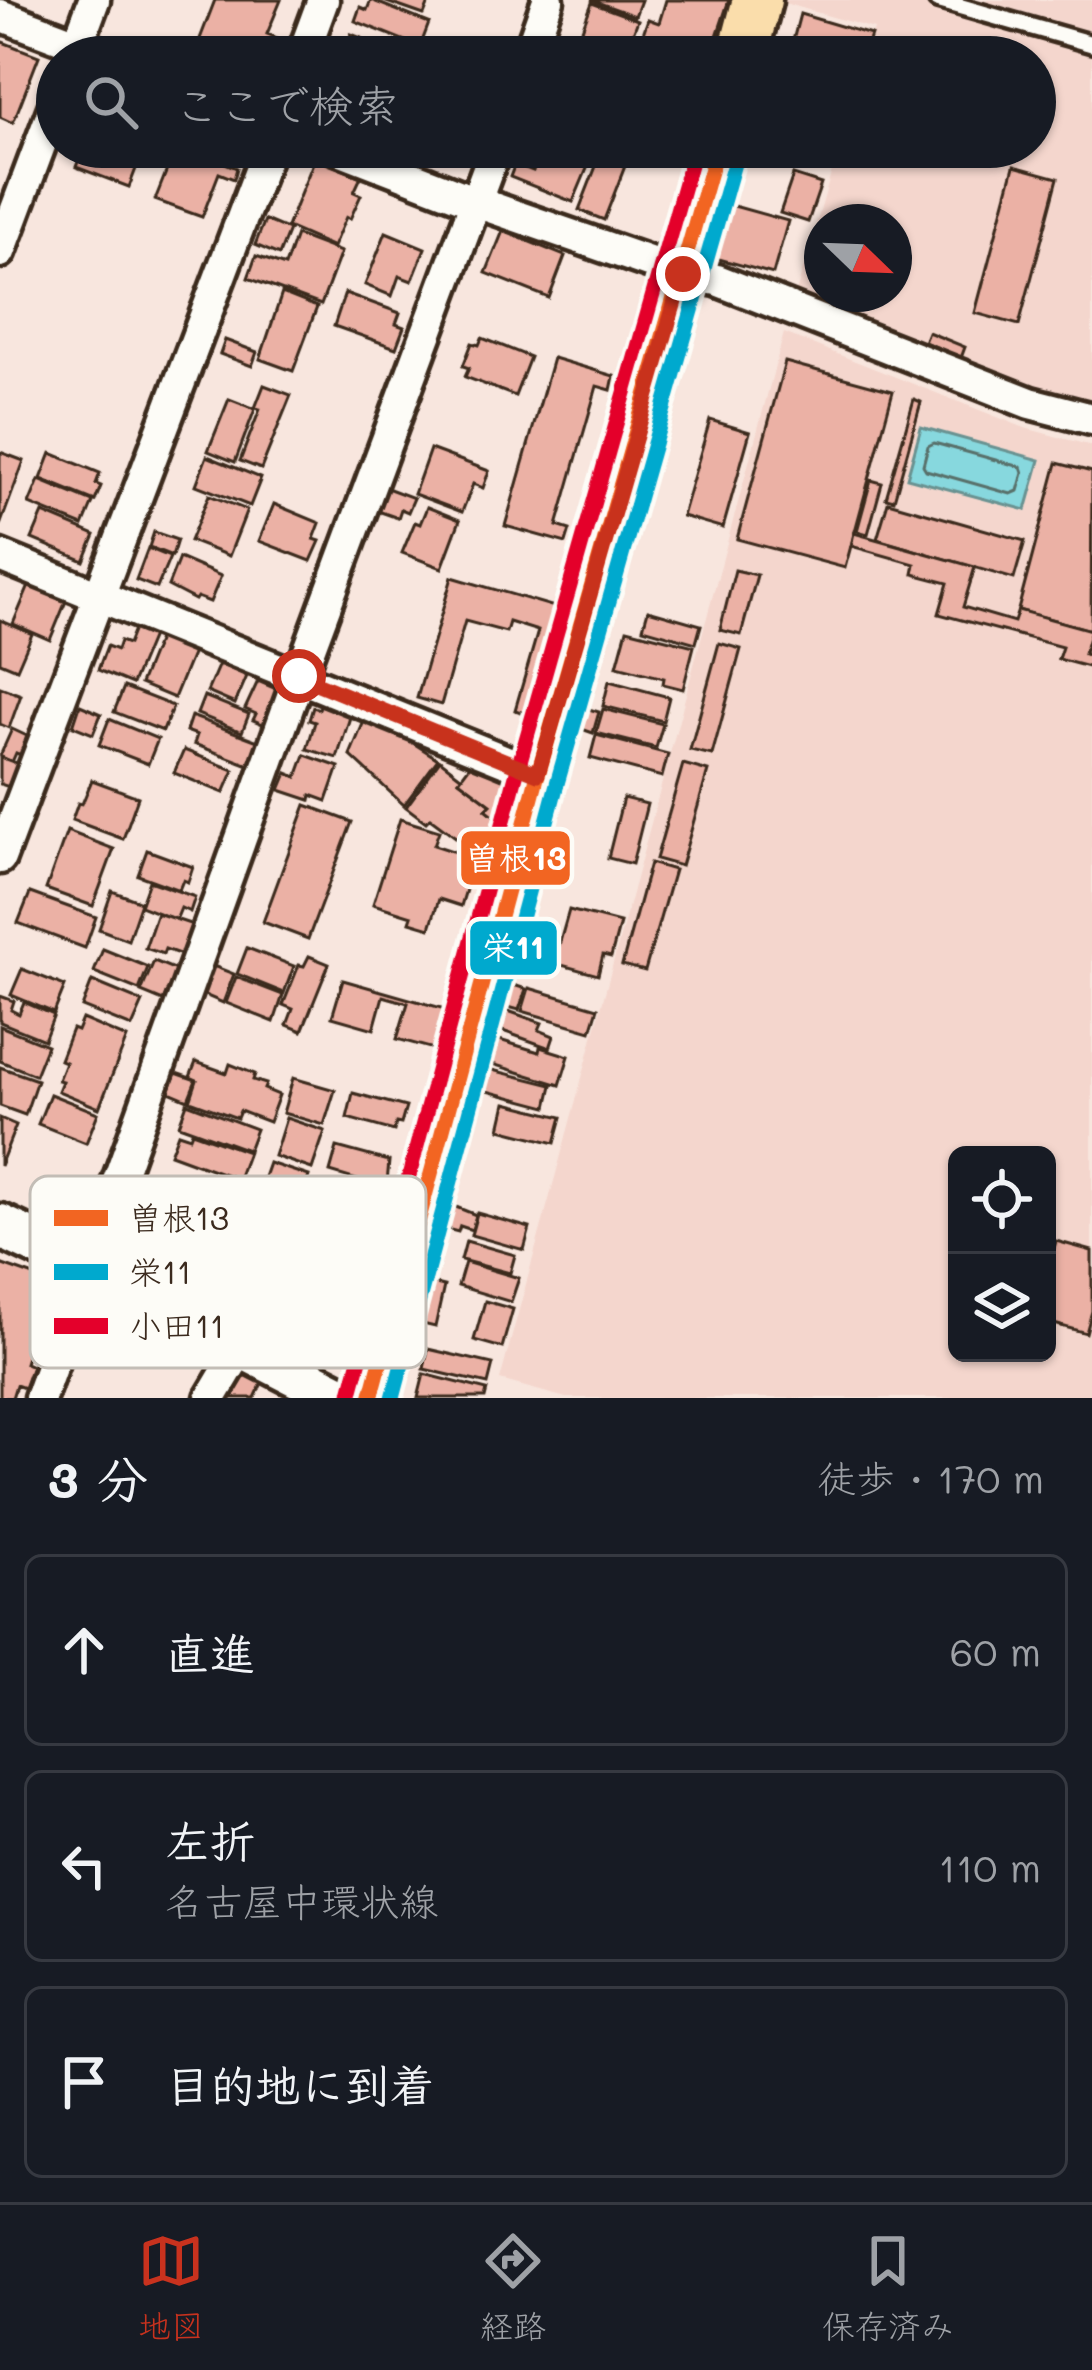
<!DOCTYPE html>
<html lang="ja">
<meta charset="utf-8">
<style>
:root{--surface:#171b24;--page:#242831;--text:#f1f3f6;--muted:#9ea1a6;--line:#363941;--accent:#c8321e}
body{margin:0;font-family:Mali,"Klee One",sans-serif;background:var(--page);color:var(--text)}
.controls{position:absolute;right:36px;bottom:36px;display:grid;overflow:hidden;border-radius:18px;box-shadow:0 3px 9px #0004}
.controls button{width:108px;height:108px;display:grid;place-items:center;padding:0;border:0;border-bottom:3px solid var(--line);background:var(--surface);color:var(--text);font:60px sans-serif}
.compass{position:absolute;left:804px;top:204px;width:108px;height:108px;border-radius:50%;background:var(--surface);box-shadow:0 3px 9px #0004;rotate:113deg}
.stop{position:absolute;width:36px;height:36px;margin:-27px;border:9px solid #c8321e;border-radius:50%;background:#fff}
.stop.end{background:#c8321e;border-color:#fff;box-shadow:0 3px 12px #0008}
.list{margin:0;padding:0;list-style:none}
h2{display:flex;justify-content:space-between;align-items:center;height:156px;margin:0;padding:0 48px;font-size:51px}
h2 small{font-size:39px;font-weight:400;color:var(--muted)}
.list li{display:grid;grid-template-columns:78px 1fr auto;gap:36px;align-items:center;box-sizing:border-box;height:192px;margin:0 24px 24px;padding:0 24px;border:3px solid var(--line);border-radius:18px}
.list b{display:block;font-size:45px;white-space:nowrap}
.list p{margin:0;font-size:39px;white-space:nowrap;color:var(--muted)}
.list em{font-size:39px;font-style:normal;color:var(--muted)}
.icon{flex:none;width:66px;height:66px;fill:none;stroke:currentColor;stroke-width:2;stroke-linecap:round;stroke-linejoin:round}
.map{position:relative;flex:none;width:1092px;height:1398px;overflow:hidden}
.search{position:absolute;background:var(--surface);box-shadow:0 3px 9px #0004;left:36px;right:36px;top:36px;height:132px;display:flex;align-items:center;gap:30px;box-sizing:border-box;padding:0 42px;border-radius:66px;color:var(--muted);font-size:45px}
.sheet{height:804px;background:var(--surface)}
nav{display:flex;justify-content:space-around;align-items:center;box-sizing:border-box;height:168px;border-top:3px solid var(--line);background:var(--surface);font-size:33px;color:var(--muted)}
nav a{display:grid;justify-items:center;gap:6px}
nav .on{color:var(--accent)}
.map>svg:first-child{display:block}
.built{fill:#f4d6cd;fill-rule:evenodd}
.water{fill:#87d8de;stroke:#699291;stroke-width:3}
.lines{fill:none;stroke-linecap:round;stroke-linejoin:round}
.shore{stroke:#59706b;stroke-width:3}
.building{fill:#ebb1a5;stroke:#3b2a1e;stroke-width:3}
.lane-casing{stroke:#3b2a1e;stroke-width:24}
.street-casing{stroke:#3b2a1e;stroke-width:39}
.secondary-casing{stroke:#3b2a1e;stroke-width:51}
.primary-casing{stroke:#3b2a1e;stroke-width:57}
.lane{stroke:#fdfcf7;stroke-width:15}
.street{stroke:#fdfcf7;stroke-width:30}
.secondary{stroke:#fdfcf7;stroke-width:42}
.primary{stroke:#faddab;stroke-width:48}
.bus-1-casing{stroke:#fdfcf7;stroke-width:24}
.bus-2-casing{stroke:#fdfcf7;stroke-width:24}
.bus-3-casing{stroke:#fdfcf7;stroke-width:24}
.bus-1{stroke:#f26522;stroke-width:15}
.bus-2{stroke:#00a9ce;stroke-width:15}
.bus-3{stroke:#e4002b;stroke-width:15}
.route{stroke:#c8321e;stroke-width:15}
.key{fill:#fdfcf7;stroke:#c3bdb6;stroke-width:3}
.key-label{font-size:33px;fill:#3b2a1e}
.line-badge{stroke:#fdfcf7;stroke-width:4.5}
.badge-label{font-size:33px;text-anchor:middle;font-weight:bold;fill:#fff}
</style>
<div class="map">
<svg width="1092" height="1398" viewBox="0 0 1092 1398">
<rect width="100%" height="100%" fill="#f8e6de"/>
<filter id="ink" filterUnits="userSpaceOnUse"><feTurbulence type="fractalNoise" baseFrequency=".00833" numOctaves="2"/><feDisplacementMap in="SourceGraphic" scale="24" xChannelSelector="R" yChannelSelector="G"/><feConvolveMatrix kernelMatrix="1 2 1 2 8 2 1 2 1" color-interpolation-filters="sRGB"/></filter>
<g filter="url(#ink)">
<g class="built">
<path d="M774 0H1092V408L1034 393 794 299 839 147H1035V57H866L874 29ZM822 222H894V294H822Z"/>
<path d="M784 333 1025 428 1092 446V1398H566L500 1380ZM957 1155H1047V1353H957Z"/>
</g>
<polygon class="water" points="921,427 1040,460 1026,510 907,478"/>
<g class="lines">
<polygon class="shore" points="934,443 1021,467 1023,473 1018,491 1011,494 926,470 923,465 928,446"/>
</g>
<g class="building">
<polygon points="215,0 281,0 267,34 280,39 273,57 261,54 259,57 193,57"/>
<polygon points="371,0 429,23 420,47 355,21 360,7 367,10"/>
<polygon points="381,0 430,0 424,15"/>
<polygon points="591,0 641,0 635,16"/>
<polygon points="666,0 729,0 710,57 635,57 648,19 659,23"/>
<polygon points="592,3 638,20 624,57 592,57 574,50"/>
<polygon points="800,14 871,35 864,57 822,57 791,48"/>
<polygon points="351,34 379,45 374,57 342,57"/>
<polygon points="0,41 39,56 13,123 0,117"/>
<polygon points="84,147 101,147 139,161 129,187 76,167"/>
<polygon points="176,147 231,147 225,163 237,168 234,179 219,173 202,217 155,200"/>
<polygon points="542,147 596,147 573,202 510,177 515,164 533,171"/>
<polygon points="600,156 625,166 604,220 579,210"/>
<polygon points="315,158 361,177 354,192 361,195 350,219 346,217 333,247 287,227"/>
<polygon points="1014,166 1058,178 1019,325 975,313"/>
<polygon points="793,175 821,184 808,222 780,213"/>
<polygon points="723,203 788,221 773,274 708,256"/>
<polygon points="265,220 289,230 279,255 255,245"/>
<polygon points="503,231 565,256 549,298 486,273"/>
<polygon points="386,232 425,248 412,281 399,276 392,296 365,285"/>
<polygon points="296,235 341,252 321,305 248,278 256,256 285,266"/>
<polygon points="282,293 317,307 293,371 260,359"/>
<polygon points="345,293 400,313 396,324 404,327 396,348 334,326"/>
<polygon points="928,332 965,347 961,358 924,342"/>
<polygon points="482,338 530,357 515,396 465,377 469,368 463,366 472,343 479,345"/>
<polygon points="225,340 257,352 252,366 220,354"/>
<polygon points="553,358 614,376 611,390 597,386 557,526 570,530 566,543 505,526"/>
<polygon points="785,362 893,391 845,568 737,539"/>
<polygon points="264,385 291,395 261,469 240,461 260,409 255,408"/>
<polygon points="229,399 255,409 235,462 208,451"/>
<polygon points="914,399 921,402 894,500 886,498"/>
<polygon points="710,420 750,432 723,528 682,516"/>
<polygon points="430,449 489,471 483,488 473,484 462,512 414,494"/>
<polygon points="0,452 24,461 1,523 0,522"/>
<polygon points="51,453 100,473 96,484 101,486 95,501 41,479"/>
<polygon points="207,456 261,478 250,506 196,485"/>
<polygon points="1057,463 1092,472 1091,630 1018,610"/>
<polygon points="39,480 93,502 83,526 29,504"/>
<polygon points="871,480 882,483 868,534 857,531"/>
<polygon points="387,488 414,498 408,512 401,509 398,518 378,511"/>
<polygon points="209,495 247,510 229,556 190,541"/>
<polygon points="888,502 1025,541 1014,579 877,539"/>
<polygon points="274,504 320,523 314,539 320,541 311,561 259,541"/>
<polygon points="427,507 460,520 442,568 402,553 415,522 420,524"/>
<polygon points="43,513 95,535 84,561 32,539"/>
<polygon points="154,532 177,540 172,556 149,547"/>
<polygon points="854,533 975,567 963,607 1014,622 1018,610 1091,630 1084,654 1092,656 1092,668 1058,659 1062,647 939,614 948,583 913,574 915,564 851,546"/>
<polygon points="148,548 170,557 157,588 136,580"/>
<polygon points="179,558 221,576 210,602 197,597 195,600 168,586"/>
<polygon points="735,570 757,575 741,635 720,630"/>
<polygon points="452,577 565,610 534,716 515,710 538,631 509,622 506,632 465,621 441,705 417,698"/>
<polygon points="29,586 66,601 50,640 13,624"/>
<polygon points="648,610 701,625 696,643 643,628"/>
<polygon points="0,620 32,634 17,669 0,662"/>
<polygon points="134,629 152,636 132,684 98,670 107,646 117,650 120,641 128,644"/>
<polygon points="627,629 694,646 683,689 663,684 664,678 617,666"/>
<polygon points="159,637 193,652 174,698 140,684"/>
<polygon points="719,643 741,649 712,755 690,750"/>
<polygon points="219,664 247,676 235,704 207,692"/>
<polygon points="258,681 281,691 265,725 253,720 256,714 245,709"/>
<polygon points="609,681 669,697 663,721 603,706"/>
<polygon points="0,687 21,695 9,728 0,724"/>
<polygon points="124,687 173,706 163,731 114,712"/>
<polygon points="204,696 249,714 242,732 197,714"/>
<polygon points="80,705 101,714 93,734 73,726"/>
<polygon points="320,705 351,714 337,758 307,749 315,722 309,720 313,707 319,709"/>
<polygon points="582,707 599,712 593,733 576,727"/>
<polygon points="603,709 663,724 656,748 596,733"/>
<polygon points="191,716 258,741 249,765 194,744 197,735 186,731"/>
<polygon points="109,719 158,739 148,764 99,745"/>
<polygon points="365,719 399,734 438,759 404,805 350,755"/>
<polygon points="12,729 29,737 21,755 16,753 12,762 0,756"/>
<polygon points="596,735 668,754 662,777 590,758"/>
<polygon points="184,750 234,770 224,793 174,773"/>
<polygon points="305,755 339,767 327,801 311,795 310,800 280,790 287,773 297,777"/>
<polygon points="0,757 19,764 9,787 0,784"/>
<polygon points="440,760 462,777 459,780 491,804 486,809 501,821 477,853 430,818 426,822 406,807"/>
<polygon points="471,764 505,778 513,794 501,821 486,809 491,804 459,780"/>
<polygon points="683,764 708,771 681,866 656,859"/>
<polygon points="92,780 138,797 123,839 72,820 78,803 82,804"/>
<polygon points="623,798 647,804 632,864 608,858"/>
<polygon points="306,805 352,822 308,939 263,922"/>
<polygon points="400,819 439,831 434,845 471,857 467,869 472,870 461,906 439,899 430,928 410,922 412,916 373,904"/>
<polygon points="67,831 114,849 93,906 46,889"/>
<polygon points="147,850 193,867 188,882 183,880 179,890 138,875"/>
<polygon points="650,863 674,870 645,971 622,965"/>
<polygon points="149,881 195,897 190,912 181,908 176,920 140,906"/>
<polygon points="112,891 141,902 128,940 99,929"/>
<polygon points="30,893 96,917 85,948 18,923"/>
<polygon points="569,910 620,923 611,957 603,955 598,975 554,963"/>
<polygon points="157,913 193,925 182,955 165,949 163,954 145,948"/>
<polygon points="247,948 294,966 284,993 237,974"/>
<polygon points="103,949 148,967 139,990 94,972"/>
<polygon points="309,956 329,964 302,1031 287,1025 293,1009 283,1005 299,965 304,966"/>
<polygon points="154,961 176,970 163,1001 141,992"/>
<polygon points="213,966 234,974 223,1003 202,994"/>
<polygon points="22,969 65,986 54,1013 11,995"/>
<polygon points="236,977 283,995 274,1022 226,1003"/>
<polygon points="343,980 452,1011 441,1051 397,1039 408,1003 383,996 374,1029 332,1017"/>
<polygon points="92,981 143,1002 132,1027 82,1007"/>
<polygon points="507,983 526,989 519,1010 501,1005"/>
<polygon points="529,988 598,1008 591,1031 522,1011"/>
<polygon points="0,996 14,1001 11,1010 19,1014 24,1002 54,1015 44,1040 0,1022"/>
<polygon points="508,1011 542,1023 539,1030 554,1036 550,1048 500,1030"/>
<polygon points="82,1019 127,1038 99,1108 58,1091 62,1081 58,1080 65,1062 60,1060 72,1029 77,1031"/>
<polygon points="0,1026 47,1045 35,1075 0,1061"/>
<polygon points="496,1039 539,1052 540,1047 569,1056 560,1085 489,1063"/>
<polygon points="196,1062 227,1073 230,1064 255,1074 253,1080 266,1084 264,1089 279,1095 269,1122 240,1111 237,1118 190,1101 197,1080 190,1077"/>
<polygon points="0,1067 37,1080 25,1115 0,1106"/>
<polygon points="484,1068 552,1085 547,1107 479,1089"/>
<polygon points="176,1073 196,1080 188,1100 169,1092"/>
<polygon points="293,1078 335,1090 324,1125 283,1113"/>
<polygon points="353,1093 406,1107 401,1124 396,1123 394,1131 347,1118"/>
<polygon points="50,1094 98,1113 86,1143 38,1124"/>
<polygon points="187,1103 256,1129 248,1150 179,1125"/>
<polygon points="506,1103 562,1117 555,1143 500,1129"/>
<polygon points="0,1118 16,1125 0,1166"/>
<polygon points="286,1118 325,1131 312,1169 274,1156"/>
<polygon points="192,1132 248,1152 238,1179 170,1154 178,1133 190,1137"/>
<polygon points="337,1147 389,1161 387,1183 380,1187 330,1172"/>
<polygon points="269,1163 309,1176 299,1207 258,1194"/>
<polygon points="446,1203 476,1215 472,1230 460,1226 458,1232 439,1227"/>
<polygon points="477,1213 530,1228 524,1250 471,1235"/>
<polygon points="466,1241 515,1255 510,1273 461,1260"/>
<polygon points="1056,1241 1092,1251 1092,1311 1086,1333 1047,1322 1047,1274"/>
<polygon points="465,1262 519,1278 511,1302 458,1286"/>
<polygon points="0,1264 51,1282 59,1297 39,1351 30,1347 25,1363 32,1366 24,1388 16,1385 12,1398 0,1398"/>
<polygon points="423,1281 444,1286 435,1327 414,1322"/>
<polygon points="485,1301 513,1309 502,1348 474,1340"/>
<polygon points="428,1349 493,1364 488,1384 424,1369"/>
<polygon points="240,1372 262,1383 255,1398 227,1398"/>
<polygon points="424,1374 487,1390 485,1398 418,1398"/>
</g>
<g class="lines">
<g class="lane-casing">
<polyline id="lane" points="937,0 1092,44"/>
</g>
<g class="street-casing">
<g id="street">
<polyline points="0,15 111,57"/>
<polyline points="73,57 94,0"/>
<polyline points="302,57 323,0"/>
<polyline points="528,57 548,0"/>
<polyline points="334,147 476,202 683,274 717,280 1030,403 1092,419"/>
<polyline points="0,252 57,100"/>
<polyline points="0,556 538,774"/>
<polyline points="0,858 269,147"/>
<polyline points="40,1398 299,677 496,147"/>
<polyline points="211,1398 242,1346"/>
</g>
</g>
<g class="secondary-casing">
<polyline id="secondary" points="0,1226 87,1267 342,1398"/>
</g>
<g class="primary-casing">
<g id="primary">
<polyline points="742,57 757,0"/>
<polyline points="371,1398 538,774 717,147"/>
</g>
</g>
<use href="#lane" class="lane"/>
<use href="#street" class="street"/>
<use href="#secondary" class="secondary"/>
<use href="#primary" class="primary"/>
<g class="bus-1-casing">
<polyline id="bus-1" points="371,1398 538,774 717,147"/>
</g>
<g class="bus-2-casing">
<polyline id="bus-2" points="393,1398 558,780 737,153"/>
</g>
<g class="bus-3-casing">
<polyline id="bus-3" points="351,1393 518,768 695,147"/>
</g>
<use href="#bus-1" class="bus-1"/>
<use href="#bus-2" class="bus-2"/>
<use href="#bus-3" class="bus-3"/>
</g>
</g>
<g class="lines" filter="url(#ink)">
<polyline class="route" points="299,676 538,774 683,274"/>
</g>
<rect x="30" y="1176" width="396" height="192" rx="18" class="key"/>
<rect x="54" y="1210" width="54" height="16" fill="#f26522"/>
<rect x="54" y="1264" width="54" height="16" fill="#00a9ce"/>
<rect x="54" y="1318" width="54" height="16" fill="#e4002b"/>
<g class="key-label">
<text x="129" y="1230">曽根13</text>
<text x="129" y="1284">栄11</text>
<text x="129" y="1338">小田11</text>
</g>
<g class="line-badge">
<rect x="459" y="829" width="113" height="58" rx="12" fill="#f26522"/>
<rect x="468" y="919" width="91" height="58" rx="12" fill="#00a9ce"/>
</g>
<g class="badge-label">
<text x="516" y="870">曽根13</text>
<text x="513" y="959">栄11</text>
</g>
</svg>
<div class="controls">
<button><svg class="icon" aria-label="locate" viewBox="0 0 24 24"><circle cx="12" cy="12" r="6"/><path d="M12 2v4M12 18v4M2 12h4M18 12h4"/></svg></button>
<button><svg class="icon" aria-label="layers" viewBox="0 0 24 24"><path d="M12 4l9 5-9 5-9-5zM3 14l9 5 9-5"/></svg></button>
</div>
<svg class="compass" viewBox="-18 -18 36 36"><path d="M0-13l5 13h-10z" fill="#e53935"/><path d="M0 13l5-13h-10z" fill="#9ea1a6"/></svg>
<div class="stop" style="left:299px;top:676px"></div>
<div class="stop end" style="left:683px;top:274px"></div>
<div class="search"><svg class="icon" aria-label="search" viewBox="0 0 24 24"><circle cx="10" cy="10" r="6"/><path d="M15 15l6 6"/></svg>ここで検索</div>
</div>
<section class="sheet">
<h2>3 分<small>徒歩 · 170 m</small></h2>
<ul class="list">
<li><svg class="icon" aria-label="ahead" viewBox="0 0 24 24"><path d="M12 20V5M6 11l6-6 6 6"/></svg><div><b>直進</b></div><em>60 m</em></li>
<li><svg class="icon" aria-label="left" viewBox="0 0 24 24"><path d="M17 20v-9H6M10 6l-5 5 5 5"/></svg><div><b>左折</b><p>名古屋中環状線</p></div><em>110 m</em></li>
<li><svg class="icon" aria-label="arrive" viewBox="0 0 24 24"><path d="M6 21V4h12l-3 4 3 4H6"/></svg><div><b>目的地に到着</b></div></li>
</ul>
</section>
<nav>
<a class="on"><svg class="icon" aria-label="map" viewBox="0 0 24 24"><path d="M3 6l6-2 6 2 6-2v14l-6 2-6-2-6 2zM9 4v14M15 6v14"/></svg>地図</a>
<a><svg class="icon" aria-label="directions" viewBox="0 0 24 24"><path d="M12 3l9 9-9 9-9-9zM9 14v-3h6M13 9l2 2-2 2"/></svg>経路</a>
<a><svg class="icon" aria-label="saved" viewBox="0 0 24 24"><path d="M7 4h10v16l-5-4-5 4z"/></svg>保存済み</a>
</nav>
